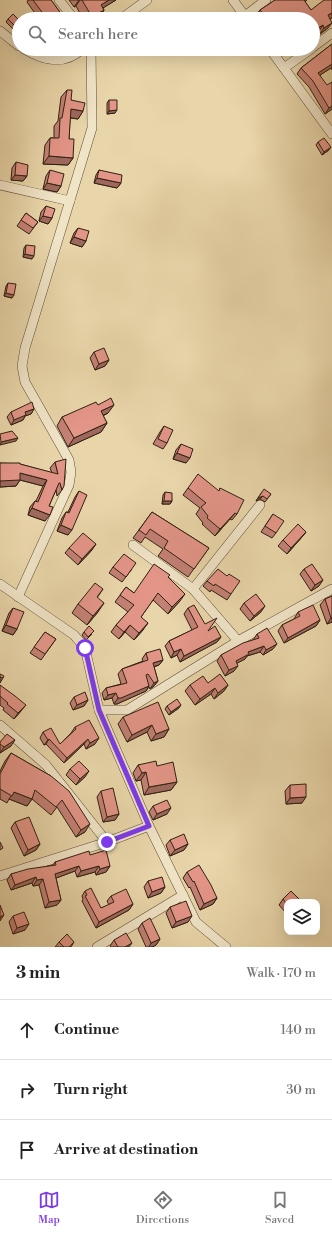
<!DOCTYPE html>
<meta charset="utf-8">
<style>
:root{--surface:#fff;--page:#f2f2f2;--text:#222;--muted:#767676;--line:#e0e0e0;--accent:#7c3aed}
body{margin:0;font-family:"Libre Bodoni",serif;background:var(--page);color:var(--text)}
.controls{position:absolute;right:12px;bottom:12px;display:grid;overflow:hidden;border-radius:8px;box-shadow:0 4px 16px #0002}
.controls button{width:36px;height:36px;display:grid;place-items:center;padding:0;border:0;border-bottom:1px solid var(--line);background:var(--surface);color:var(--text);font:20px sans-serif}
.stop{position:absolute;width:12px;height:12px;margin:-9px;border:3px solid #7c3aed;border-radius:50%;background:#fff}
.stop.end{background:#7c3aed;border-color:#fff;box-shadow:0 1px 4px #0008}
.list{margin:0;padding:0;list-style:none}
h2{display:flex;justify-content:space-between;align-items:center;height:52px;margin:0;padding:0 16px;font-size:17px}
h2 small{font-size:13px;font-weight:400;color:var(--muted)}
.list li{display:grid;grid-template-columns:26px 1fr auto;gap:12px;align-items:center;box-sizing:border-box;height:60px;padding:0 16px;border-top:1px solid var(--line)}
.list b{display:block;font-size:15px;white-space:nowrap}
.list em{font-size:13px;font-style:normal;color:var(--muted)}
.icon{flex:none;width:22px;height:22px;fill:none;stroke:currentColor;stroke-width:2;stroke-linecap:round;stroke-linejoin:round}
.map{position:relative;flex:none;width:332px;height:947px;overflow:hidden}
.search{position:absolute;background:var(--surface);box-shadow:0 4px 16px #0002;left:12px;right:12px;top:12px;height:44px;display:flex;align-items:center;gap:10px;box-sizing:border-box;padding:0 14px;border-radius:22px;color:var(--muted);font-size:15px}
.sheet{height:232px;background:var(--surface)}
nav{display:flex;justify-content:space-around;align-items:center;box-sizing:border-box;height:56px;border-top:1px solid var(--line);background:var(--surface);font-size:11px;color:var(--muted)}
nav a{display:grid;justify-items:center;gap:2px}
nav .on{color:var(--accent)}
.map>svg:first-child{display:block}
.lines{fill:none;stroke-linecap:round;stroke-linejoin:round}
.street-casing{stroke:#5e4e37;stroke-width:10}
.street{stroke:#f0e4c7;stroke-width:9}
.wall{fill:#c38074;stroke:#302111}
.shaded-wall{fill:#9f685e;stroke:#302111}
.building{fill:#e39587;stroke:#302111}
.route{stroke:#7c3aed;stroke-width:5}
</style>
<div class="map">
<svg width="332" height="947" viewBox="0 0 332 947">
<rect width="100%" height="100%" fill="#e8d5a9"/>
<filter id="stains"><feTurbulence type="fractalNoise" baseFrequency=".005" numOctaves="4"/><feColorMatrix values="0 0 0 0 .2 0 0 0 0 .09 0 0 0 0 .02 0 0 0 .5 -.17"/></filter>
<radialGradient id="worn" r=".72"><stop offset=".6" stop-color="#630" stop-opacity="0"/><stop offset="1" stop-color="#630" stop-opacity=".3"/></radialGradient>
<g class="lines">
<g class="street-casing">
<g id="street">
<polyline points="59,0 74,19"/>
<polyline points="233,0 247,19"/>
<polyline points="245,16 266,0"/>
<polyline points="121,19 147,0"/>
<polyline points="0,31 19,46"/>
<polyline points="313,47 332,33"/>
<path d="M24 49C44 61 64 66 82 49"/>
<polyline points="270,49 332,134"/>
<polyline points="284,68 311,49"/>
<polyline points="0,185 70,201"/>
<polyline points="133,545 193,589 238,641"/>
<polyline points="0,584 74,635 85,648 99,710 149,826 196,922 226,947"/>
<polyline points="193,589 260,505"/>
<polyline points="18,597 69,485 71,472 69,460 25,382 22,366 25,348 92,128 91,49"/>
<polyline points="99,710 127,710 238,641 332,589"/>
<polyline points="0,725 46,765 107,842"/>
<polyline points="0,876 107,842 149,826"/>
<polyline points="97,947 183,895"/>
</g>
</g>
<use href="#street" class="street"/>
</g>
<g class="wall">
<polygon points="28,0 51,0 65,19 39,19 27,2"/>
<polygon points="69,0 116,0 103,8 104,10 99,18 97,19 83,19 76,6 74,7"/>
<polygon points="275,0 307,0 305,2 311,10 330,19 328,28 320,34 319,31 313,34 313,19 258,19 256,16 260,10"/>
<polygon points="8,19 19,25 14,30 6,22"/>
<polygon points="332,44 332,70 331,68 320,75 332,109 325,114 309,87 297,74 301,68"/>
<polygon points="282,49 291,49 285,53"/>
<polygon points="67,90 71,100 83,111 78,119 70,118 69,139 73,158 68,165 43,164 45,145 50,138 54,138 54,126 58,121 61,97"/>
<polygon points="109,100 115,113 107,114 107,103"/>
<polygon points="318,142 329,150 322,155 316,145"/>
<polygon points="16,162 27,176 23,181 11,180 12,168"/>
<polygon points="50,170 61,186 57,192 43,189 46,176"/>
<polygon points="99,170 121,183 117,188 94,183 96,175"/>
<polygon points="46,206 52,218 48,224 39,221 41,212"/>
<polygon points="26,213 38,222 29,234 17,226"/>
<polygon points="78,228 86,241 82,247 70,243 74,233"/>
<polygon points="26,245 32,259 23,257 24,248"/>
<polygon points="8,283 12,298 4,296 6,286"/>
<polygon points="94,352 109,360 105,366 95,370 90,358"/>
<polygon points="98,405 108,413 103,416 107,423 101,432 68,447 57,426 62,417"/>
<polygon points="34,409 31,414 25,416 23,420 11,425 7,417 11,412"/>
<polygon points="164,426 167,443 163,449 153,444 160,432"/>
<polygon points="181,444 186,463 173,459 176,450"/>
<polygon points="55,462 62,490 57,496 56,490 49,506 45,521 28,515 30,507 35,501 36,501 43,486 20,480 16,486 0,487 0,463 20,464 52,473 50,468"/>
<polygon points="188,488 219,491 220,488 237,514 232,520 230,519 215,536 202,524 203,523 196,514 200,508 183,495"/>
<polygon points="79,491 68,535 57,531 62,518 66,512 68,512 75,497"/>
<polygon points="165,492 172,501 170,504 162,504 163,495"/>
<polygon points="262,492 271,494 265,502 260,499 256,501"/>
<polygon points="152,512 209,548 188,577 158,556 163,549 145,537 141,543 133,538"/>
<polygon points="273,514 276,533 272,538 261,532"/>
<polygon points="306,532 302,537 287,554 278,546 283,540"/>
<polygon points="69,548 92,550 78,565 65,553"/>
<polygon points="113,567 132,569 122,582 109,573"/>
<polygon points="304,569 319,586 311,591 300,574"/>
<polygon points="227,576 231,594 227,600 211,590 210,592 203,586 207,581"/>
<polygon points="168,577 180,601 168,614 153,600 141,617 143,630 134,640 125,632 119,639 111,632 116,625 128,612 115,602 126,587 134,593"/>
<polygon points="103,589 97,598 98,612 87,625 72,613 78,604"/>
<polygon points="332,596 332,622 327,624 320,605 325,599"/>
<polygon points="244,603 261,612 250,621 240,609"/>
<polygon points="13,608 17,629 13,635 2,631 9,613"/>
<polygon points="188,608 208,631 221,637 217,642 180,662 177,655 171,658 165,646 169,641 192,630 184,614"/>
<polygon points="298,612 320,620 316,626 284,643 278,631 282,625 294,619"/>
<polygon points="45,632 56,639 41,660 30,653"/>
<polygon points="84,632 92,634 86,640 82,635"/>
<polygon points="257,634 273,649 263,655 260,652 247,656 245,659 237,663 234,671 225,676 217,661 221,655 253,640"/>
<polygon points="146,653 163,660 159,665 154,667 158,681 154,686 150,689 149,687 146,691 117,704 114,704 112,698 104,700 102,693 106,688 121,684 118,674 122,669 143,661 142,659"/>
<polygon points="208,683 228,685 224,691 214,699 211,694 195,705 185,691 190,685"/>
<polygon points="0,685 21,711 14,719 3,710 4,708 0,705"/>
<polygon points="74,697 88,700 84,706 73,710 70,703"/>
<polygon points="167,706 179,708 169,715 165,709"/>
<polygon points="123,717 169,729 164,737 151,741 147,732 127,742 118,724"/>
<polygon points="75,727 95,744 86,749 84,744 64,763 46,744 44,745 40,738 43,732 60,744 71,733"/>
<polygon points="0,742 11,746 0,753"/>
<polygon points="11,753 51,776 85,832 76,837 57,807 51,815 32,799 27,806 9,799 7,803 0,799 0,771 5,761"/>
<polygon points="138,765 157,766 177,782 171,790 144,795 141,780 136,781 133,773"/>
<polygon points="70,769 85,777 76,785 66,775"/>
<polygon points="290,785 302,803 286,804 285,791"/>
<polygon points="101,791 119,814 115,820 103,822 97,797"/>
<polygon points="153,806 167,814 153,820 149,812"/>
<polygon points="15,822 40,844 36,850 24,856 11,828"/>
<polygon points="170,840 188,844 184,850 170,856 166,845"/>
<polygon points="90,855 110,866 106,872 96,875 95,872 77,877 75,871 56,878 61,900 57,905 45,908 39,885 33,886 32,883 11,890 7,880 11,874 53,865 55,862"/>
<polygon points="187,872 217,898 213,904 200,910 190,887 189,888 183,878"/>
<polygon points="148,881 165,887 161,893 148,898 144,887"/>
<polygon points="85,891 101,908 109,905 107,901 111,896 133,904 129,910 96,928 82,901 83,899 82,896"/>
<polygon points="283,899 287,902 287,914 279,905"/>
<polygon points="170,907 188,922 172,928 166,913"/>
<polygon points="13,916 25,930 13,934 9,922"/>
<polygon points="142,923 160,939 156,945 152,947 146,947 138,929"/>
<polygon points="114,940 129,947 111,947 110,946"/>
<polygon points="59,942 74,942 71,947 55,947"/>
</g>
<g class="shaded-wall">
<polygon points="79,0 80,0 76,6 74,7"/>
<polygon points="109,0 116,0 96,12 101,5"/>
<polygon points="104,10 99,18 97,19 91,19 92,17"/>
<polygon points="332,13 332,18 323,21 328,15"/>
<polygon points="332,23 328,28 320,34 324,28"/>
<polygon points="323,25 319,31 313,34 313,31"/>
<polygon points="288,49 291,49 285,53"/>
<polygon points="332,64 332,67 331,68 314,79 318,73"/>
<polygon points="332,106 332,109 325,114 329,108"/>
<polygon points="71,109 83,111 78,119 66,117"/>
<polygon points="117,110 115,113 107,114 109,111"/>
<polygon points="331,147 329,150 322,155 324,152"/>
<polygon points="49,156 73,158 68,165 43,164"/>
<polygon points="15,175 27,176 23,181 11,180"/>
<polygon points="97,178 121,183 117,188 94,183"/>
<polygon points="47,183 61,186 57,192 43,189"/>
<polygon points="43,216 52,218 48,224 39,221"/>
<polygon points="74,237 86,241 82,247 70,243"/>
<polygon points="25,254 34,256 32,259 23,257"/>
<polygon points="6,293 14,295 12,298 4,296"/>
<polygon points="109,360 105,366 95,370 99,364"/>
<polygon points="114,405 108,413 95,419 101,411"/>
<polygon points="34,409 31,414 25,416 23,420 11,425 14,420 25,412"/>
<polygon points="107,423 101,432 68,447 74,438"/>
<polygon points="18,438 16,441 0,445 1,442"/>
<polygon points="177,453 190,458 186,463 173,459"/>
<polygon points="20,473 47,480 43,486 20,480 16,486 0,487 0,481"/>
<polygon points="263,496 260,499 256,501 258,498"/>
<polygon points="164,501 172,501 170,504 162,504"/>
<polygon points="32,508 50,515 45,521 28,515"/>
<polygon points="235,513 230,519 215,536 220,529"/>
<polygon points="61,525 72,530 68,535 57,531"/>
<polygon points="306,532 302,537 287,554 291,548"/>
<polygon points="96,544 92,550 78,565 82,559"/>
<polygon points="323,580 319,586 311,591 315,585"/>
<polygon points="185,594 180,601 168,614 172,607"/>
<polygon points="104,603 98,612 87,625 93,616"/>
<polygon points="265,606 261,612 250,621 254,616"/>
<polygon points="331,618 332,618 332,622 327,624"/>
<polygon points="320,620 316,626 284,643 288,638"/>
<polygon points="148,623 143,630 134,640 139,633"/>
<polygon points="6,625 17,629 13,635 2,631"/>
<polygon points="130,625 125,632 119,639 124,632"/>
<polygon points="221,637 217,642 180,662 184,656"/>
<polygon points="277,644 273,649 263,655 266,650"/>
<polygon points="264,646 260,652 247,656 245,659 232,666 236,661 248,652"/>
<polygon points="181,649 177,655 171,658 174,652"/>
<polygon points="163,660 159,665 149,668 153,663"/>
<polygon points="238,666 234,671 225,676 229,670"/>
<polygon points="0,677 3,678 0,683"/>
<polygon points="158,681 154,686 150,689 154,683"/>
<polygon points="228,685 224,691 214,699 218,693"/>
<polygon points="149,686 146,691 117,704 114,704 118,698"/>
<polygon points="215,688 211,694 195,705 200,699"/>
<polygon points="116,693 112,698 104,700 108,695"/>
<polygon points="88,700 84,706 73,710 77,705"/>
<polygon points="26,705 21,711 14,719 18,713"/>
<polygon points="181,705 179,708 169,715 171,712"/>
<polygon points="152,725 147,732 127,742 132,735"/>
<polygon points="169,729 164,737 151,741 156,734"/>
<polygon points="99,738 95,744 86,749 90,743"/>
<polygon points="49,739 46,744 44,745 48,740"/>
<polygon points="88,739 84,744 64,763 67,758"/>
<polygon points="15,740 11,746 0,753 4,747"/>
<polygon points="89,771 85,777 76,785 80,779"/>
<polygon points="146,772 141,780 136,781 142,773"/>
<polygon points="177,782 171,790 144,795 149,787"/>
<polygon points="14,792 32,799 27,806 9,799"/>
<polygon points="306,797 302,803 286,804 290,798"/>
<polygon points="171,808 167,814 153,820 157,814"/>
<polygon points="119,814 115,820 103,822 107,817"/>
<polygon points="90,824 85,832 76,837 81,830"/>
<polygon points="40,844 36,850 24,856 28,850"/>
<polygon points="188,844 184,850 170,856 175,850"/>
<polygon points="79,866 75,871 51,880 55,874"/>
<polygon points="99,866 95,872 77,877 81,871"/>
<polygon points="110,866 106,872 96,875 100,869"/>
<polygon points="36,877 32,883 11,890 15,885"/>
<polygon points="43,879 39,885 33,886 37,880"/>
<polygon points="165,887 161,893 148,898 152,892"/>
<polygon points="217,898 213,904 200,910 204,904"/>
<polygon points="61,900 57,905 45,908 49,902"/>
<polygon points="133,904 129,910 96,928 99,922"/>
<polygon points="4,915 0,921 0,917"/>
<polygon points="192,916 188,922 172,928 176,922"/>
<polygon points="29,924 25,930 13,934 17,928"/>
<polygon points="160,939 156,945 152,947 149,947 151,943"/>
<polygon points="132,943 129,947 125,947"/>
</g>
<g class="building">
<polygon points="33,0 51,0 65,19 47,19"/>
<polygon points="82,0 109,0 101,5 104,10 92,17"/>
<polygon points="275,0 304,0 311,10 324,0 332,0 332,13 328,15 332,23 324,28 323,25 313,31 313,19 267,19 260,10"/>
<polygon points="13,14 19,20 19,24 16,27 8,19"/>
<polygon points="332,44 332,64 318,73 327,85 332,82 332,106 329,108 313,81 301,68"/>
<polygon points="67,90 72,90 71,100 85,103 83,111 71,109 69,139 74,139 73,158 49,156 50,138 59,138 60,118 62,118"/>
<polygon points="109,100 117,100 117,110 109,111"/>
<polygon points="324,138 331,147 324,152 318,142"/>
<polygon points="16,162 28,165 27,176 15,175"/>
<polygon points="50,170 64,174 61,186 47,183"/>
<polygon points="99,170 122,175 121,183 97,178"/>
<polygon points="46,206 55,209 52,218 43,216"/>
<polygon points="26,213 38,222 33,228 21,220"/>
<polygon points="78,228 89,231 86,241 74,237"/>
<polygon points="26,245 35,246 34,256 25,254"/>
<polygon points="8,283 16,284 14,295 6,293"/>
<polygon points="104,348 109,360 99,364 94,352"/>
<polygon points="111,398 114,405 101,411 107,423 74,438 62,417 96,402 98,405"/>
<polygon points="32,402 34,409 25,412 26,415 14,420 11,412"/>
<polygon points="164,426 173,430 167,443 158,439"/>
<polygon points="12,431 18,438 1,442 0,434"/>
<polygon points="181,444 193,449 190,458 177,453"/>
<polygon points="66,459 64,486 62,490 60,483 59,483 49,506 53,507 50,515 32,508 35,501 38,502 47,480 20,473 20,480 0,481 0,463 20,463 20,464 58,474 55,462"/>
<polygon points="198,474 219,491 220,488 244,500 237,514 235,513 220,529 207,518 208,516 201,507 206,503 188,488"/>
<polygon points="264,489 271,494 267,499 263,496 258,498"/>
<polygon points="79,491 87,495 72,530 61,525 66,512 69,513"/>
<polygon points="165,492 172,493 172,501 164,501"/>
<polygon points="152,512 209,548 194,569 164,548 168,541 150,529 146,535 139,530"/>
<polygon points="273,514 284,521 276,533 265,526"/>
<polygon points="298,524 306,532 291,548 283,540"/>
<polygon points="83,533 96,544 82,559 69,548"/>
<polygon points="124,554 136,563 126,577 113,567"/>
<polygon points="154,564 170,575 168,577 185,594 172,607 158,593 141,617 148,623 139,633 130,625 124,632 116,625 134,605 120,595 126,587 134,593"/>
<polygon points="312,564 323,580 315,585 304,569"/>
<polygon points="218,569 227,576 229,574 240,581 231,594 215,584 214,586 207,581"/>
<polygon points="95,583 103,589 97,597 104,603 93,616 78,604"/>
<polygon points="256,594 265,606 254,616 244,603"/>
<polygon points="332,596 332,618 331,618 325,599"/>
<polygon points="194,605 205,624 217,618 208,631 215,626 221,637 184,656 181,649 174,652 169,641 198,627 188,608"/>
<polygon points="313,605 320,620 288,638 282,625 300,616 298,612"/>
<polygon points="13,608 24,612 17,629 6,625"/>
<polygon points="89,626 94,631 88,637 84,632"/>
<polygon points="267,628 277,644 266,650 264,646 248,652 249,654 236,661 238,666 229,670 221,655 243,643 259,638 257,634"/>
<polygon points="45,632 56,639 45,654 34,647"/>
<polygon points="160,649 163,660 153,663 158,681 154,683 148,674 146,675 149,686 121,698 118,698 116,693 108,695 106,688 127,683 122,669 148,660 146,653"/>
<polygon points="0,674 4,676 3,678 0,677"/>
<polygon points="220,674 228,685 218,693 215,688 200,699 190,685 203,676 208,683"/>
<polygon points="0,685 15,696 26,705 18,713 7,704 8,703 0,696"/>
<polygon points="85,692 88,700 77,705 74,697"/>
<polygon points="177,699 181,705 171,712 167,706"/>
<polygon points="158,702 169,729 156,734 152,725 132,735 123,717"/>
<polygon points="89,720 99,738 90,743 88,739 67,758 49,739 48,740 43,732 51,728 60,744 76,729 75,727"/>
<polygon points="7,734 15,740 4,747 0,744 0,742"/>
<polygon points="11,753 51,776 69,791 90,824 81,830 62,800 56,807 35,790 32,799 14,792 12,796 0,789 0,774"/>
<polygon points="79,761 89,771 80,779 70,769"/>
<polygon points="156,761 157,766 173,762 177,782 149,787 146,772 142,773 138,765"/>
<polygon points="306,784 306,797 290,798 290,785"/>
<polygon points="113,788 119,814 107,817 101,791"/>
<polygon points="167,800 171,808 157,814 153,806"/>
<polygon points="29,817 40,844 28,850 15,822"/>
<polygon points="184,834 188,844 175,850 170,840"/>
<polygon points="0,842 3,848 0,850"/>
<polygon points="106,850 110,866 100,869 99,866 81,871 79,866 55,874 61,900 49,902 43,879 37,880 36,877 15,885 11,874 28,869 56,865 55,862 89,851 90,855"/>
<polygon points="199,865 211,885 217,898 204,904 194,881 193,882 187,872"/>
<polygon points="162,877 165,887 152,892 148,881"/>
<polygon points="91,888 101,908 114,902 111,896 126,889 133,904 99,922 85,896 87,895 85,891"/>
<polygon points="291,891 302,902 287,902 287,904 283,899"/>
<polygon points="186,901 192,916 176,922 170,907"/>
<polygon points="0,905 4,915 0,917"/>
<polygon points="24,912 29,924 17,928 13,916"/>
<polygon points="150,918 160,939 151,943 142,923"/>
<polygon points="126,933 132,943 125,947 118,947 114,940"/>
<polygon points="67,934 74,942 69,947 64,947 59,942"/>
</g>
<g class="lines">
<polyline class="route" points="85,648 99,710 149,826 107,842"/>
</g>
<rect width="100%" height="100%" filter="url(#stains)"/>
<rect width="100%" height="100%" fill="url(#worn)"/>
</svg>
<div class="controls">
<button><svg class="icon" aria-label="layers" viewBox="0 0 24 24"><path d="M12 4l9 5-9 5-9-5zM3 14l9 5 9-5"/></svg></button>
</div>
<div class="stop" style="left:85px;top:648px"></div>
<div class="stop end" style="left:107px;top:842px"></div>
<div class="search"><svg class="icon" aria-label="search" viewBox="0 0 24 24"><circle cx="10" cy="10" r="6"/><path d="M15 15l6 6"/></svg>Search here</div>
</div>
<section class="sheet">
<h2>3 min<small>Walk · 170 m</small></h2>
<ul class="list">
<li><svg class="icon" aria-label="ahead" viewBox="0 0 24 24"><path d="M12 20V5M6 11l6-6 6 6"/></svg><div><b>Continue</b></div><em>140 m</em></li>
<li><svg class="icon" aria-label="right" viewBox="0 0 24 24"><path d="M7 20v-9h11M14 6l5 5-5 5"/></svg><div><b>Turn right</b></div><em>30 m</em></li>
<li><svg class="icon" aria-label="arrive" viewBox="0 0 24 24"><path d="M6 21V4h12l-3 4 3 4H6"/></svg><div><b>Arrive at destination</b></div></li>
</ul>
</section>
<nav>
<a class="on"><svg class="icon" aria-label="map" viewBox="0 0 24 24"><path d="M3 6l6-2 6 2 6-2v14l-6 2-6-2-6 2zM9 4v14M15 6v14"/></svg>Map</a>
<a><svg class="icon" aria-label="directions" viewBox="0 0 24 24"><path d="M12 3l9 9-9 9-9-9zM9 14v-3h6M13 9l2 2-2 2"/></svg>Directions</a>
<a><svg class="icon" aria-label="saved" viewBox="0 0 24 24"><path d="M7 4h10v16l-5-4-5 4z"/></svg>Saved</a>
</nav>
